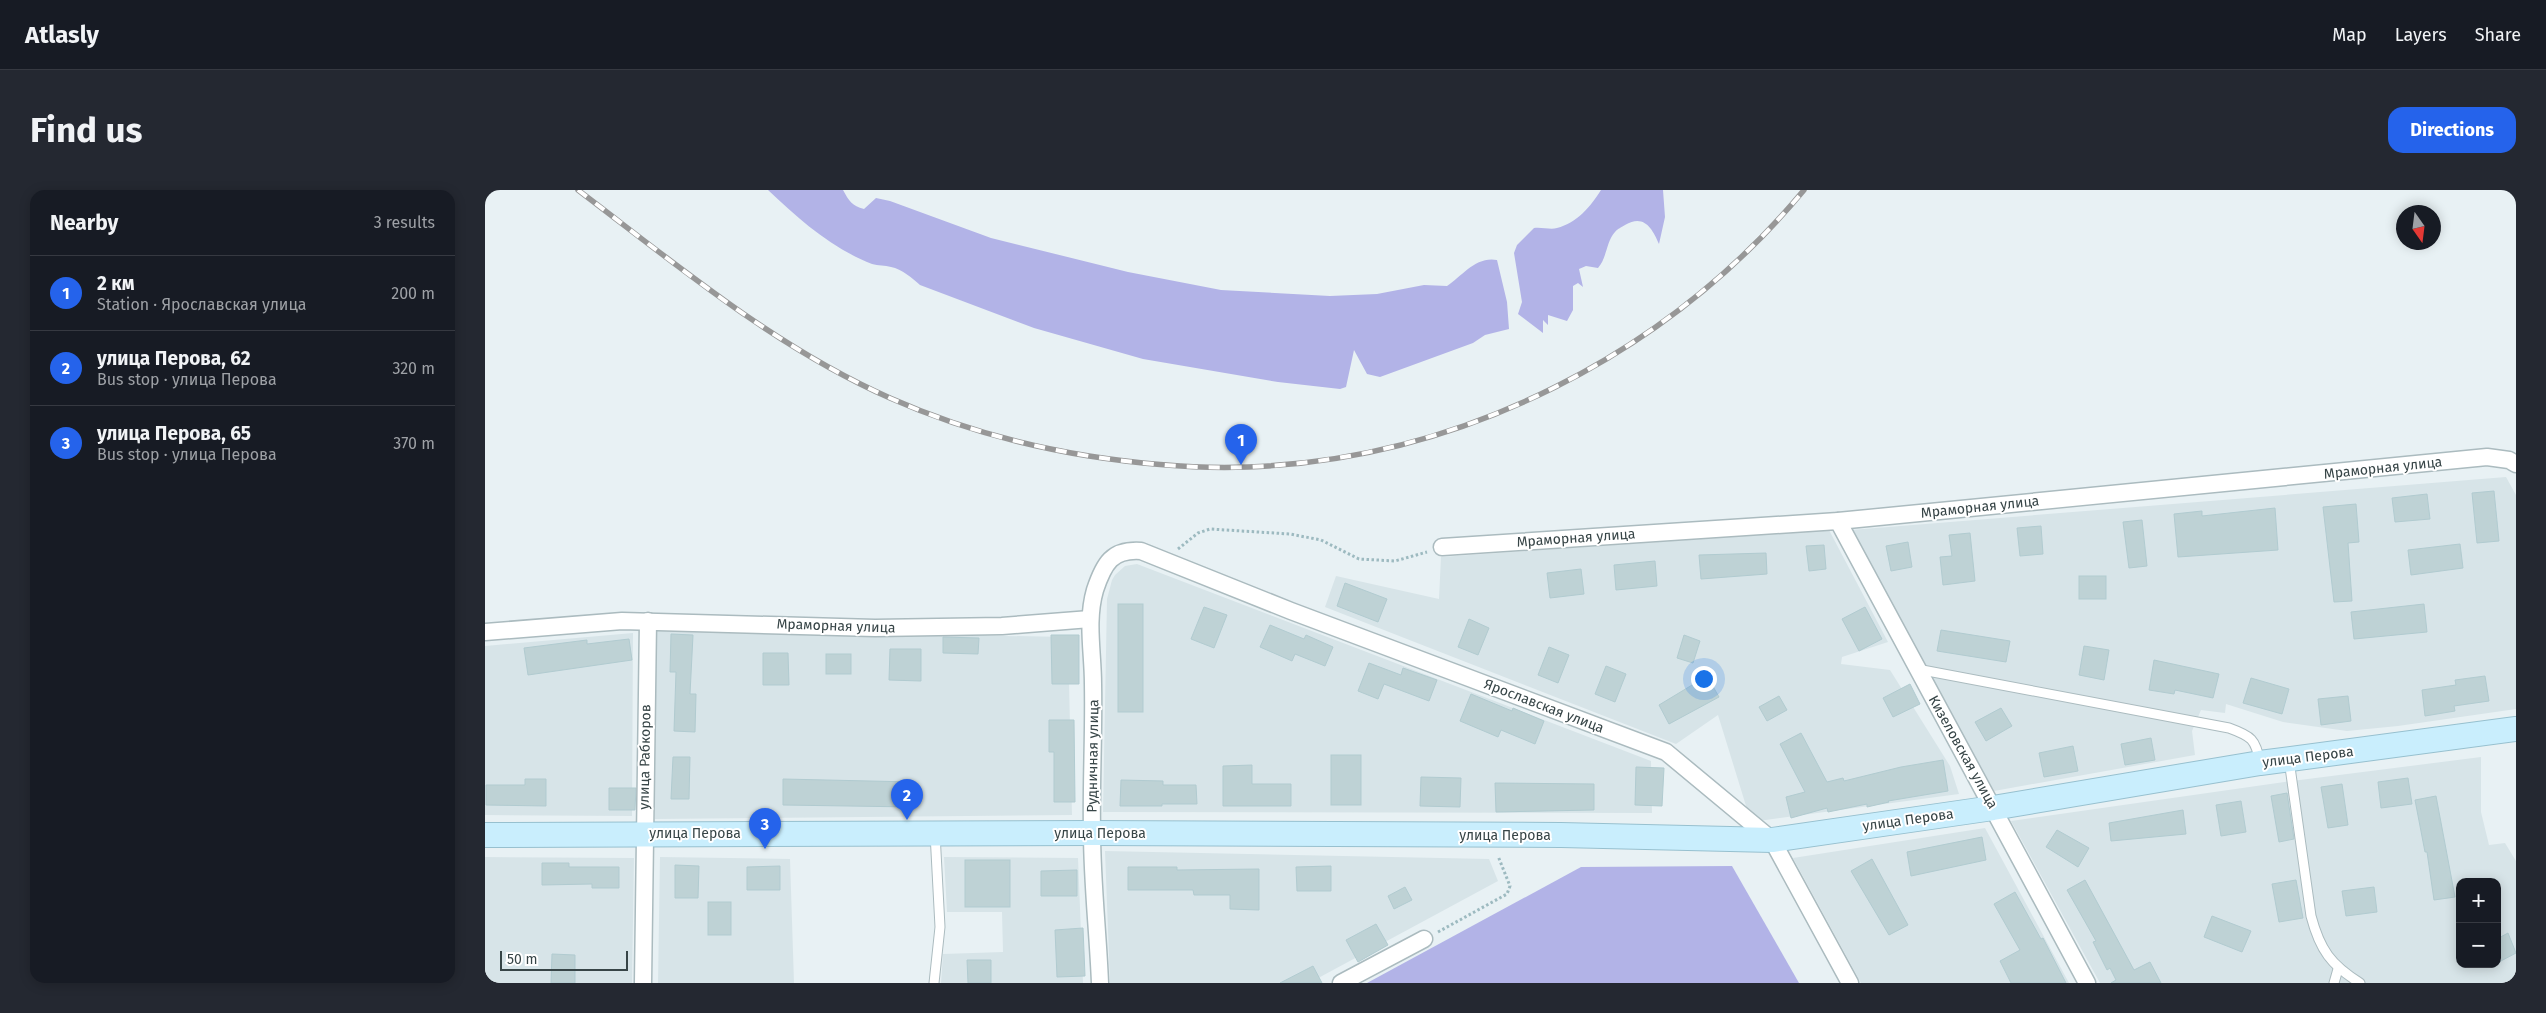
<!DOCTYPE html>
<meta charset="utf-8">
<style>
:root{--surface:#171b24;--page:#242831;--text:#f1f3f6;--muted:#9ea1a6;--line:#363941;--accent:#2563eb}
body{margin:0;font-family:"Fira Sans",sans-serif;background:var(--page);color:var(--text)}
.controls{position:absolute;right:15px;bottom:15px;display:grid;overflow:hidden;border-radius:10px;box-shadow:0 2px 12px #0003}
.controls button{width:45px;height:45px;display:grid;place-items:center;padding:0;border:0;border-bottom:1px solid var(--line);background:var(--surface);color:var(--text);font:25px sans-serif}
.compass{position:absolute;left:1911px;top:15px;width:45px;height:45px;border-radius:50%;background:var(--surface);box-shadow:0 2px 12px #0003;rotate:166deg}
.scale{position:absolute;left:15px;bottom:12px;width:128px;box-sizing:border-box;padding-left:5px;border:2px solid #374547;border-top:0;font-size:14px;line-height:18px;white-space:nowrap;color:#374547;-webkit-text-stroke:4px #fff;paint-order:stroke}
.you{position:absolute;left:1218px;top:488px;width:18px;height:18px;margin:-12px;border:4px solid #fff;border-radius:50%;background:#1a73e8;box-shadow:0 0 0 8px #1a73e833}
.badge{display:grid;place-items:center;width:32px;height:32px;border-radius:50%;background:var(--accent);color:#fff;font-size:16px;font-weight:700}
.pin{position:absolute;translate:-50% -41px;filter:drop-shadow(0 1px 2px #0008)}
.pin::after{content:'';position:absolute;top:26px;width:18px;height:15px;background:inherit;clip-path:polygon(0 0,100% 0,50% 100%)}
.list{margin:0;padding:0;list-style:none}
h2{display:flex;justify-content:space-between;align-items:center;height:65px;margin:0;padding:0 20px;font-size:21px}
h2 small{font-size:16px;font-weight:400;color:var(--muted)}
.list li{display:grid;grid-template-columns:32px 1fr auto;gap:15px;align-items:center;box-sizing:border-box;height:75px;padding:0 20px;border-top:1px solid var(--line)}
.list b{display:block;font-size:19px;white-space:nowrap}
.list p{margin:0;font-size:16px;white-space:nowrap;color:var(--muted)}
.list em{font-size:16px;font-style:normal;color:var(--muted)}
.map{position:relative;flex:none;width:2031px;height:793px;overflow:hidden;border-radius:15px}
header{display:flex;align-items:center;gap:30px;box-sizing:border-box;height:70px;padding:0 25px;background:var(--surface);border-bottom:1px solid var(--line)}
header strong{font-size:24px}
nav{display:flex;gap:28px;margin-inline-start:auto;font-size:18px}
.intro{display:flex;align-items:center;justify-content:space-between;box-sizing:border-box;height:120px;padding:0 30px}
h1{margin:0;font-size:35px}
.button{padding:12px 22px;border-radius:15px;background:var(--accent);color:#fff;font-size:18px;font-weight:700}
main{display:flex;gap:30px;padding:0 30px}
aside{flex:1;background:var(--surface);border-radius:15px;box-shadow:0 2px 12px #0003}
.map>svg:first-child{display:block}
.residential{fill:#d7e4e8;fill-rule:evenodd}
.green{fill:#b2b3e7}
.building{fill:#bed2d5;stroke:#b1cbd0}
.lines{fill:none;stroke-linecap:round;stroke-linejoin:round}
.service-casing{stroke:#abbbbf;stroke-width:11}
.minor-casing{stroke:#abbbbf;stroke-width:19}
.secondary-casing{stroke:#97c0cf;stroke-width:26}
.path{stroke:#9dbac0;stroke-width:3;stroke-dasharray:2.5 2.5;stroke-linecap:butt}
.service{stroke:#fff;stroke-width:9}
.minor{stroke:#fff;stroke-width:16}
.secondary{stroke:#c9eefd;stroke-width:24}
.rail-casing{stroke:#979797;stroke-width:5.5}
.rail{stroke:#fff;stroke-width:4;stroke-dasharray:11;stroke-linecap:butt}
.labels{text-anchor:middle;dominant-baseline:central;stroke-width:4;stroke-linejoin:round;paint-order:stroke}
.street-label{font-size:14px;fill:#374547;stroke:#fff}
</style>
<header>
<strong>Atlasly</strong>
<nav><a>Map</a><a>Layers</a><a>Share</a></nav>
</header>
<div class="intro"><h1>Find us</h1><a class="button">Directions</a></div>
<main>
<aside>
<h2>Nearby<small>3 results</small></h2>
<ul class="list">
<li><span class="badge">1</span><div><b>2 км</b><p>Station · Ярославская улица</p></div><em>200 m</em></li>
<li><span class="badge">2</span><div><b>улица Перова, 62</b><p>Bus stop · улица Перова</p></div><em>320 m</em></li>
<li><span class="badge">3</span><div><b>улица Перова, 65</b><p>Bus stop · улица Перова</p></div><em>370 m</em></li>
</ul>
</aside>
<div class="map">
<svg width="2031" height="793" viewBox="0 0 2031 793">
<rect width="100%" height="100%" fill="#e8f1f4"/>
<g class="residential">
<polygon points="2021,287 2031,305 2031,519 1913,536 1862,541 1798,532 1741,514 1740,523 1716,520 1707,541 1710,565 1509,601 1366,340"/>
<polygon points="1344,340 1403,452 1357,467 1356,474 1405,480 1465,576 1474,604 1266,632 1233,525 1191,554 840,417 851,386 954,409 956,367"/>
<polygon points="652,374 1166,571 1167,623 618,622 622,409 627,390 630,385 640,376"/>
<polygon points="168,440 583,447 587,625 170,629"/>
<polygon points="148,443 147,626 0,625 0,456"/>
<path d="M1996 567V622L2004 655 2020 653 2031 671V793H1615L1526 631 1807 591ZM1975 692H2012V774H1975Z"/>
<polygon points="1500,638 1584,793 1376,793 1308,668"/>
<polygon points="620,661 1004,669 1013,691 824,793 625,793"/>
<polygon points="0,667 149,668 147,793 0,793"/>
<polygon points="175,667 305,669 309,793 173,793"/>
<polygon points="459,667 593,668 598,793 456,793 458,764 518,762 517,722 462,722"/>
</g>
<g class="green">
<path d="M283 0H358C364 11 367 16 379 19L391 8 405 11 506 48 643 82 736 100 845 106 892 104 939 95 962 96C977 86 991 66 1012 70L1022 112 1024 139 1000 145 988 153 895 187 882 184 869 160 861 197 855 199 793 192 658 169 549 138 435 95C427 88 417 79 406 77 400 75 393 76 387 74 346 58 315 30 283 0Z"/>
<path d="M1116 0H1178L1180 27 1174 54C1167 38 1159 24 1140 35 1137 37 1132 39 1130 42 1121 52 1122 68 1113 78L1101 76 1094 79 1098 97 1093 93 1088 96V120L1082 131 1063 125V135L1058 130V143L1033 124 1037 112 1029 63 1032 55 1049 38C1057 37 1066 40 1072 38 1092 33 1106 16 1116 0Z"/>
<polygon points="1247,676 1314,793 882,793 1096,677"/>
</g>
<g class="building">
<polygon points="2009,301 2014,351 1992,353 1987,303"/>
<polygon points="1942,304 1945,329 1910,332 1907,308"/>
<polygon points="1871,314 1874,352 1863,353 1867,411 1849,412 1838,317"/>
<polygon points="1790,318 1793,360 1693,367 1689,324 1717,321 1717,326"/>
<polygon points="1657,330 1662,376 1644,378 1638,332"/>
<polygon points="1556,336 1558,364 1535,366 1532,338"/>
<polygon points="1485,343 1490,391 1458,395 1455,367 1467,366 1464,345"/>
<polygon points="1423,352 1427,377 1406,381 1401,356"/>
<polygon points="1975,354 1978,378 1926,385 1923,360"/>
<polygon points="1339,355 1341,379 1324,381 1321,356"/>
<polygon points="1281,363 1282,384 1216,389 1214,365"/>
<polygon points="1170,371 1172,396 1131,400 1129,375"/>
<polygon points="1096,379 1099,404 1065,408 1062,383"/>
<rect x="1594" y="386" width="27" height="23"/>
<polygon points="860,393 902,409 893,432 852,416"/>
<rect x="633" y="414" width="25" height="108"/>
<polygon points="1939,414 1942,442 1869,449 1866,422"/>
<polygon points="719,417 742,425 729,458 706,449"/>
<polygon points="1380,417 1397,449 1374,461 1357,429"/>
<polygon points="984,429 1004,438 993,465 973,457"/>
<polygon points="785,435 819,449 821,445 848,457 840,476 810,464 807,471 775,457"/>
<polygon points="1456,440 1525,451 1521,472 1452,461"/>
<polygon points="186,444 208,445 205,504 211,504 210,542 189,541 191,482 185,482"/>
<polygon points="566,445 594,445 594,494 567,494"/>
<polygon points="1199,445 1215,451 1208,473 1192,468"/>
<polygon points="458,447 494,448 493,464 458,463"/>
<polygon points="144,449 147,470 43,485 39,458 102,450 102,454"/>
<polygon points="1599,456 1624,460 1619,490 1594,485"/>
<polygon points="1064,457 1084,465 1073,493 1053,485"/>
<polygon points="405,459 436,459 436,491 404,490"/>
<polygon points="278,463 303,463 304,495 278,495"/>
<rect x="341" y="464" width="25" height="20"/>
<polygon points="1669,470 1734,484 1728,508 1690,500 1689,504 1664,500"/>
<polygon points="884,473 916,485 918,478 952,490 944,511 899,494 893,509 873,501"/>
<polygon points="1121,476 1141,484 1130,512 1110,504"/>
<polygon points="1222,486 1234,507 1184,534 1174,515"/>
<polygon points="2000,486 2004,511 1969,516 1970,521 1940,526 1937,500 1971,495 1970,490"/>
<polygon points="1766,488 1804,499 1797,524 1758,513"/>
<polygon points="1425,494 1435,514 1408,527 1398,508"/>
<polygon points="986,504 1027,521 1028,518 1059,531 1050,554 1016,540 1013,547 975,531"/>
<polygon points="1294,506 1302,520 1282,531 1274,517"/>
<polygon points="1863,506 1866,531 1836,535 1833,509"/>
<polygon points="1516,518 1527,536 1501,551 1490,532"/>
<polygon points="564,530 589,530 590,612 569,612 569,562 564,562"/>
<polygon points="1316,543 1342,592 1358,588 1359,591 1416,577 1458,570 1463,601 1403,611 1404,612 1382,617 1382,614 1343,622 1342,618 1306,628 1301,607 1320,602 1295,554"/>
<polygon points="1666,548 1670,570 1640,575 1636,554"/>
<polygon points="1588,556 1593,581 1559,587 1554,563"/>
<rect x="846" y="565" width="30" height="50"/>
<polygon points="188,567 205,567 204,609 186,609"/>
<polygon points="767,575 767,594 806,594 806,616 738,616 738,576"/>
<polygon points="1151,577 1179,578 1177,616 1150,615"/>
<polygon points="936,587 976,588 975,617 935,616"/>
<polygon points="1923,588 1927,614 1896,618 1893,592"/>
<polygon points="40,589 61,589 61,616 1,615 1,595 40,595"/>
<polygon points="298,589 428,592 428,617 298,615"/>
<polygon points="636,590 678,591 678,595 711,595 712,614 677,614 677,616 635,616"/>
<polygon points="1010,593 1109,594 1109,620 1011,622"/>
<polygon points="1857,594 1863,635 1843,638 1836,597"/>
<polygon points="124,598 151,598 150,620 124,620"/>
<polygon points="1802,603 1809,649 1794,652 1786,606"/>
<polygon points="1951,606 1970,707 1949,710 1942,662 1940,662 1930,610"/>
<polygon points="1756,611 1761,642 1736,646 1731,615"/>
<polygon points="1698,620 1701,644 1626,651 1624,633"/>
<polygon points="1572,640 1604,658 1593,677 1561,657"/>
<polygon points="1497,647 1501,670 1426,686 1422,662"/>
<polygon points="1387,669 1423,735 1404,745 1366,681"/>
<rect x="480" y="670" width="45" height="47"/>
<polygon points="57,673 84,673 84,677 134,677 134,698 107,698 107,694 57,695"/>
<polygon points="190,675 214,676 213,708 190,708"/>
<polygon points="295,676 295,700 262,700 262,677"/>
<polygon points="846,676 846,701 812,701 811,677"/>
<polygon points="643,677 692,677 692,680 774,679 774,720 745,719 745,705 709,705 708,700 643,700"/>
<polygon points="592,680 592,706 556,706 556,681"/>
<polygon points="1600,690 1649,780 1665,772 1676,793 1626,793 1631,790 1625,778 1622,780 1608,752 1611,751 1582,700"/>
<polygon points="1811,690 1818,728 1794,732 1787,694"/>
<polygon points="920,697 927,710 909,719 903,706"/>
<polygon points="1889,697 1892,722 1861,726 1857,701"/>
<polygon points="1530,702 1556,749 1558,748 1581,793 1526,793 1515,771 1535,760 1509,714"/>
<rect x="223" y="712" width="23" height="33"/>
<polygon points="1727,726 1766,741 1757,762 1719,747"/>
<polygon points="891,734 903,755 873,772 861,750"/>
<polygon points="598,738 600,786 572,787 570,740"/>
<polygon points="2023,743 2031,763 2012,773 2012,749"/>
<polygon points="67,764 90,765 90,793 66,793"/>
<polygon points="482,770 506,770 506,793 483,793"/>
<polygon points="828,776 837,793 795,793"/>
</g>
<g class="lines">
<g class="service-casing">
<g id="service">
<path d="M1432 479 1744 538C1766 546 1771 549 1775 573"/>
<path d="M1804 570 1826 726C1835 760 1846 775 1875 793"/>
<polyline points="449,793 455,737 450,643"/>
<polyline points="1849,793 1853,779"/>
</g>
</g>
<g class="minor-casing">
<g id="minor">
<polyline points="1353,331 1602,793"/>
<polyline points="957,357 1353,331 2002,267 2024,270 2031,274"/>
<polyline points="0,442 137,431 390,438 517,436 605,429"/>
<polyline points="158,793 163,431"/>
<path d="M615 793C613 743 607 692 607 642 606 593 609 543 608 494 608 463 601 431 610 400 619 373 627 359 656 361L806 421 1181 562 1287 650 1365 793"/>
<polyline points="856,793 939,749"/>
</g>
</g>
<g class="secondary-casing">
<polyline id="secondary" points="0,645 607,643 1076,645 1287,650 1508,618 1775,573 2031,539"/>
</g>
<g class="path">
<polyline points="693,359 713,343 725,339 805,344 836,350 874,369 910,371 942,362"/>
<polyline points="953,742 1022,704 1025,696 1013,666"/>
</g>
<use href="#service" class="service"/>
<use href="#minor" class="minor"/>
<use href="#secondary" class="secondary"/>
<g class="rail-casing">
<path id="rail" d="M93 0C192 75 290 157 405 208 468 236 536 255 604 266 656 274 711 279 763 277 977 269 1183 164 1319 0"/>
</g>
<use href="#rail" class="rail"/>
</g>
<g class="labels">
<g class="street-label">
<text transform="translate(1898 278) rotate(-6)">Мраморная улица</text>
<text transform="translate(1495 317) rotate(-6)">Мраморная улица</text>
<text transform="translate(1091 348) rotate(-4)">Мраморная улица</text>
<text transform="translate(351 436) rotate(2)">Мраморная улица</text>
<text transform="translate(1059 516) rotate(21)">Ярославская улица</text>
<text transform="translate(1478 562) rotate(61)">Кизеловская улица</text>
<text transform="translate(608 566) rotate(-89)">Рудничная улица</text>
<text transform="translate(160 567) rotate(-89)">улица Рабкоров</text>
<text transform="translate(1823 567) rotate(-7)">улица Перова</text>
<text transform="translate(1423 630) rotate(-8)">улица Перова</text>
<text x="210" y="643">улица Перова</text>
<text x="615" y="643">улица Перова</text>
<text x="1020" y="645">улица Перова</text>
</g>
</g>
</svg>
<div class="controls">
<button>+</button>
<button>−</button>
</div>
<svg class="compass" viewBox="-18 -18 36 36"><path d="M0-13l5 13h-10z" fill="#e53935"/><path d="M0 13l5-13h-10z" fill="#9ea1a6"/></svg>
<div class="scale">50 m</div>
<div class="you"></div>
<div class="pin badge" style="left:756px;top:275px">1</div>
<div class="pin badge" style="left:422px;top:630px">2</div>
<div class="pin badge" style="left:280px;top:659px">3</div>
</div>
</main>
